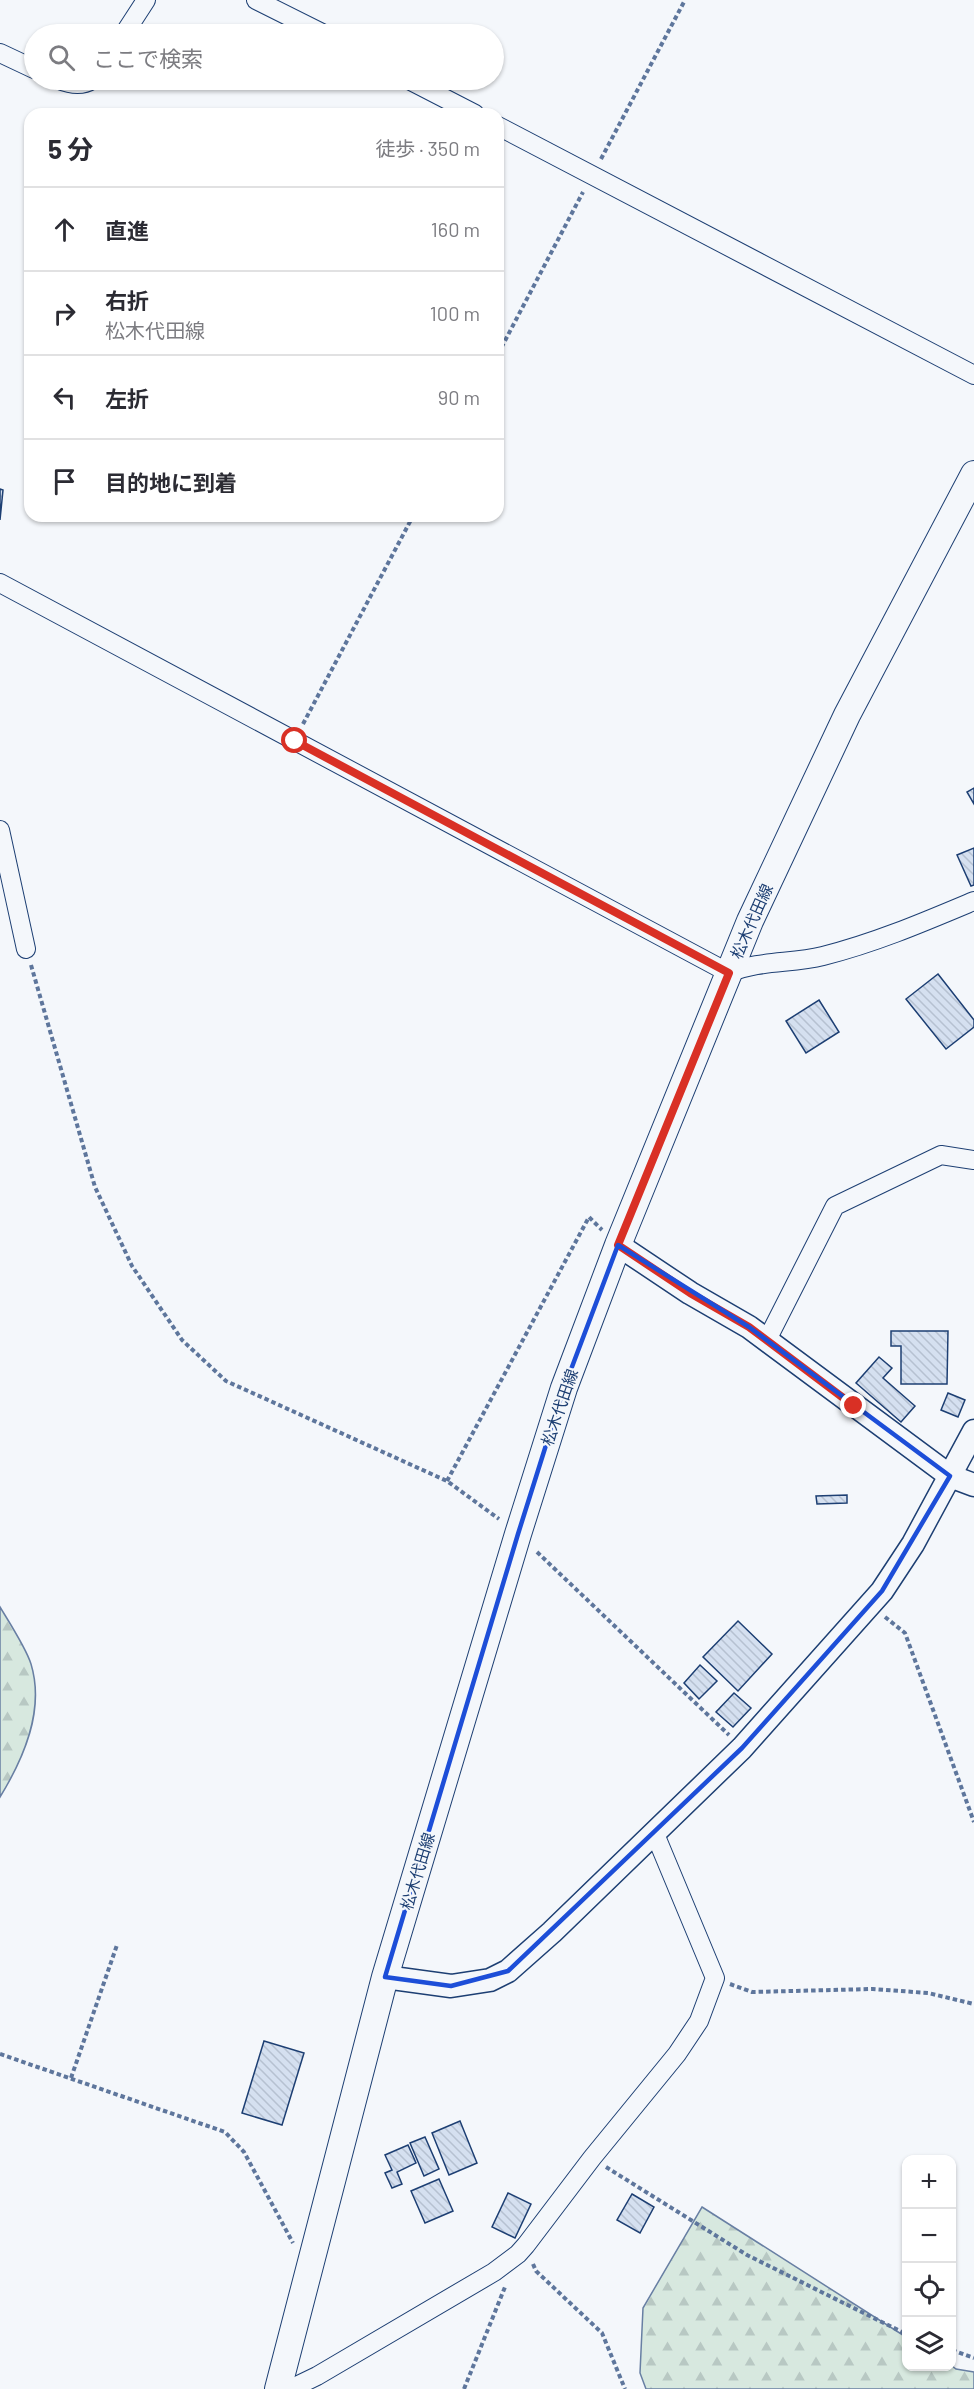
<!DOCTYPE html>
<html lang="ja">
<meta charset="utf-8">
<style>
:root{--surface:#fff;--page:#f7f7f7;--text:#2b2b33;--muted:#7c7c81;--line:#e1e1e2}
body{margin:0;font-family:Barlow,"Noto Sans JP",sans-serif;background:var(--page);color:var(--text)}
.controls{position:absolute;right:18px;bottom:18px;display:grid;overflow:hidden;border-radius:12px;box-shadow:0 2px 4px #0004}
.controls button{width:54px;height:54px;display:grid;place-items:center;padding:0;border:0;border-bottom:2px solid var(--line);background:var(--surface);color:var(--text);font:30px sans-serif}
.stop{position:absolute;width:18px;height:18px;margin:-14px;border:4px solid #d93025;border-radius:50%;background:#fff}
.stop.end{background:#d93025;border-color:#fff;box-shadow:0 2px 6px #0008}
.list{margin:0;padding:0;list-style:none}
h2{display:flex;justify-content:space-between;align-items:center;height:78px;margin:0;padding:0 24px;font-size:26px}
h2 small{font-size:20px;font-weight:400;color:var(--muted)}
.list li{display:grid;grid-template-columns:39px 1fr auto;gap:18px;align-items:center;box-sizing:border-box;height:84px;padding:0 24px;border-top:2px solid var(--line)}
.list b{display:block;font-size:22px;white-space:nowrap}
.list p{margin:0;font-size:20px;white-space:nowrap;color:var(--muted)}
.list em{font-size:20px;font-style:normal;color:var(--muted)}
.icon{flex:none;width:33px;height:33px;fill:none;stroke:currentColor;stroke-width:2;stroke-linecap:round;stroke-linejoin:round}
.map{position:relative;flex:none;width:974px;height:2389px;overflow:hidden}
.search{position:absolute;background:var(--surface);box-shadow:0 2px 4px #0004;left:24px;top:24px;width:480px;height:66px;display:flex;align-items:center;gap:15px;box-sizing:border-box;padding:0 21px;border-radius:33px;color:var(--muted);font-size:22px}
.panel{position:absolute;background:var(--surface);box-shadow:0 2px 4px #0004;left:24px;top:108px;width:480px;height:414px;border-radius:18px}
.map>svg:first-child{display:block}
.forest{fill:url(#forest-firs);stroke:#687fa3;stroke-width:1.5}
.building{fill:url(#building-back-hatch);stroke:#1d3f73;stroke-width:1.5}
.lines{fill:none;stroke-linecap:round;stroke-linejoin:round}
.minor-casing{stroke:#1d3f73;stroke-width:20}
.tertiary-casing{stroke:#1d3f73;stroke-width:25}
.secondary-casing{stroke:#1d3f73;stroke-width:28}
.path{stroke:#5e769c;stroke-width:4;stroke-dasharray:4.5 3;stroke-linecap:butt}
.minor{stroke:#f4f7fb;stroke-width:18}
.tertiary{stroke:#f4f7fb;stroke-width:22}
.secondary{stroke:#f4f7fb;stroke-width:26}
.route{stroke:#d93025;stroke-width:8}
.marked{fill:none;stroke:#1d4ed8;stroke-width:4.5;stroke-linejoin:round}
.labels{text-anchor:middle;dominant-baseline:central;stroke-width:4.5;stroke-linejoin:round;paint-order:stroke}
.street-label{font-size:16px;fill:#1d3f73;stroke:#f4f7fb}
</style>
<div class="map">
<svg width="974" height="2389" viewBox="0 0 974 2389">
<defs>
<pattern id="forest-firs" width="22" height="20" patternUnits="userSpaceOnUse" patternTransform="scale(1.5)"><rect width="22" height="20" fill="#d7e8df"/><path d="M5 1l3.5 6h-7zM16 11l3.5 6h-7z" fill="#b8c8c3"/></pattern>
<pattern id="building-back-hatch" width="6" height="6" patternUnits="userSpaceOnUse" patternTransform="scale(1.5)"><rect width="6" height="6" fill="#d5e0f0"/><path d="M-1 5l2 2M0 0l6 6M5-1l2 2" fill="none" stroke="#b6c1d1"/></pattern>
</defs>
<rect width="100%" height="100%" fill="#f4f7fb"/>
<g class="forest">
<path d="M0 1607C9 1622 26 1648 31 1664 45 1710 24 1758 0 1797Z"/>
<polygon points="702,2207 906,2337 906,2366 952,2366 956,2369 974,2372 974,2389 646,2389 640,2373 643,2308"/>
</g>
<g class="building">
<polygon points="0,489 3,490 0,520"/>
<polygon points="974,788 974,804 967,792"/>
<polygon points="974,848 974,885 971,886 957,855"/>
<polygon points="938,974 974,1020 974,1027 946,1049 906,999"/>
<polygon points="819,1000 839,1032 806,1053 786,1021"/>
<polygon points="891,1331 948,1331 947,1384 901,1384 901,1346 891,1346"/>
<polygon points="879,1357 892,1368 883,1378 915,1406 901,1422 856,1383"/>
<polygon points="948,1393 965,1400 958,1417 941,1410"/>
<polygon points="847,1495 847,1503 817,1504 816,1496"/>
<polygon points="738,1621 772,1654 738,1691 703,1657"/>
<polygon points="700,1665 717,1681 699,1699 684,1683"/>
<polygon points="734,1693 751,1708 733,1727 716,1712"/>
<polygon points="264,2041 304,2053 282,2125 242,2113"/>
<polygon points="460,2121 477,2163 449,2175 432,2133"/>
<polygon points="425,2137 439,2169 424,2176 410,2143"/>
<polygon points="408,2145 416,2163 397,2172 402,2184 392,2188 385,2173 392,2170 385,2155"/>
<polygon points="439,2179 453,2211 425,2223 411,2191"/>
<polygon points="508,2193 531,2204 515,2238 492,2227"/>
<polygon points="632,2194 654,2207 640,2233 617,2220"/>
</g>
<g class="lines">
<g class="minor-casing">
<g id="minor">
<polyline points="256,0 324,34"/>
<polyline points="124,34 146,0"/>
<polyline points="0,53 34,69"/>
<path d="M59 80C69 84 81 87 92 80"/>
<polyline points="409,80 475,114"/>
<polyline points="498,126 974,375"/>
<path d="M0 583 729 973C760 960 791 964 823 956 875 943 924 922 974 901"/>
<polyline points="0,830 26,949"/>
<polyline points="767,1340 835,1206 941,1155 974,1160"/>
<polyline points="290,2389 317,2376 494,2272 518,2254 526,2245 592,2158 677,2054 699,2021 715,1978 655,1834"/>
</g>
</g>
<g class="tertiary-casing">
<g id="tertiary">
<polyline points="618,1245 690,1293 749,1327 950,1476 974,1485"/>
<polyline points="385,1977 451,1986 490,1980 508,1971 552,1932 742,1748 882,1591 913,1544 974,1431"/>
</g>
</g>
<g class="secondary-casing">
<polyline id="secondary" points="278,2389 385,1977 518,1534 564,1388 618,1245 750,921 847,715 974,474"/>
</g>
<g class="path">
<polyline points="601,159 685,0"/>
<polyline points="498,354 583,192"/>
<polyline points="303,724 413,516"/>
<polyline points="31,965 95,1187 132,1266 182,1340 226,1381 447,1481 499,1519"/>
<polyline points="447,1481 589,1217 602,1230"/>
<polyline points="537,1552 729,1735"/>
<polyline points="885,1617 905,1633 974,1822"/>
<polyline points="730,1984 752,1992 873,1989 928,1993 974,2004"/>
<polyline points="0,2054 225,2132 244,2152 293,2243"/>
<polyline points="71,2078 117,1945"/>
<polyline points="606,2167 747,2255 906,2334"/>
<polyline points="533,2264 536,2271 602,2333 625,2389"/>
<polyline points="952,2350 974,2358"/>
<polyline points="464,2389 505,2287"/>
</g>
<use href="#minor" class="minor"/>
<use href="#tertiary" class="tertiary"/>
<use href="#secondary" class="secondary"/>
</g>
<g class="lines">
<polyline class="route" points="295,741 729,973 618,1245 690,1293 749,1327 854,1406"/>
</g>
<path class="marked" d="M618 1245 749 1327 950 1476 882 1591 742 1748 508 1971 451 1986 385 1977 518 1534 564 1388Z"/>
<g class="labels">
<g class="street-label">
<text transform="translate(751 921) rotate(-66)">松木代田線</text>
<text transform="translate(559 1407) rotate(-71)">松木代田線</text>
<text transform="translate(417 1871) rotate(-73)">松木代田線</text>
</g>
</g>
</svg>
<div class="controls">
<button>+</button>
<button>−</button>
<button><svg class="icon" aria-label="locate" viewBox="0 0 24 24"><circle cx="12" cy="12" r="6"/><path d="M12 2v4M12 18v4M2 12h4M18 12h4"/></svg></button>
<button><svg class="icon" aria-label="layers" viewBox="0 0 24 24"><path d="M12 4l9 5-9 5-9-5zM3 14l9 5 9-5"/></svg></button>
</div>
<div class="stop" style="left:295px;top:741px"></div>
<div class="stop end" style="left:854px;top:1406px"></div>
<div class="search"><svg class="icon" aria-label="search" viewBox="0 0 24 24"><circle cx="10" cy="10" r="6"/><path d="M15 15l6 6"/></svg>ここで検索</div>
<section class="panel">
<h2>5 分<small>徒歩 · 350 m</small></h2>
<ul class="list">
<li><svg class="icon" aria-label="ahead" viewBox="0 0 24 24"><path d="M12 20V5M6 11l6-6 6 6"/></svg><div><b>直進</b></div><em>160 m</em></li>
<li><svg class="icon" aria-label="right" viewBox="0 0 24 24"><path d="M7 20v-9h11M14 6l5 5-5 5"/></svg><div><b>右折</b><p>松木代田線</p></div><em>100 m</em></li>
<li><svg class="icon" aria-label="left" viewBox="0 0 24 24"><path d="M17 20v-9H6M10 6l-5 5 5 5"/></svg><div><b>左折</b></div><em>90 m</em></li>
<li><svg class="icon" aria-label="arrive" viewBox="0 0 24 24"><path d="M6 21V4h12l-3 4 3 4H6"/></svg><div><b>目的地に到着</b></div></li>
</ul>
</section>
</div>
